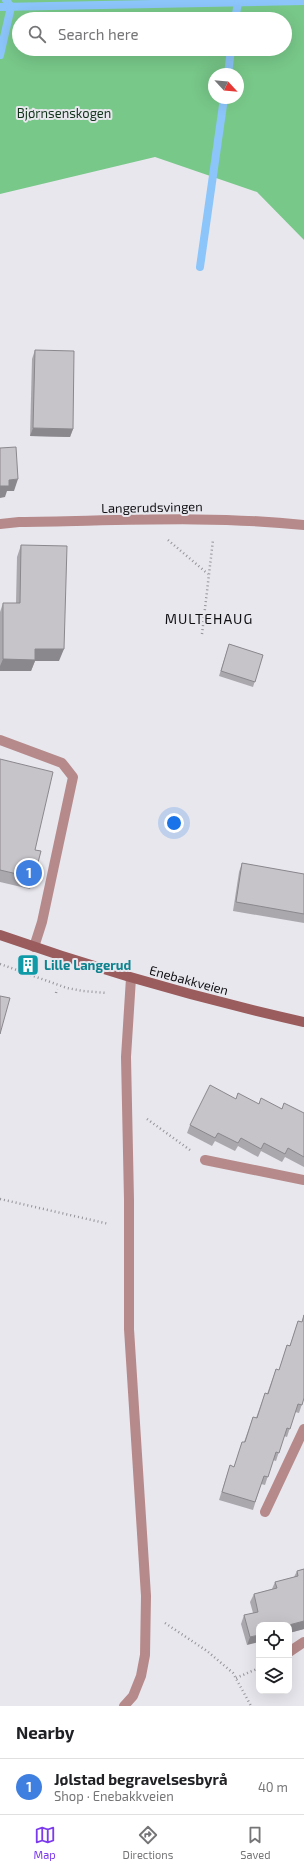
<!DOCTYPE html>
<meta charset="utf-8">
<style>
:root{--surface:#fff;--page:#f2f2f2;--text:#202124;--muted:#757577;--line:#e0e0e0;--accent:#7c3aed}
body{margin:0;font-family:"Exo 2",sans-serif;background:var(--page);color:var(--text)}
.controls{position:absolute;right:12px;bottom:12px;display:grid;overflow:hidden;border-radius:8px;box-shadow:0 4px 16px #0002}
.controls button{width:36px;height:36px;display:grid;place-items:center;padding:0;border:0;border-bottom:1px solid var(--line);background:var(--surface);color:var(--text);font:20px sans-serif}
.compass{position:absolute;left:208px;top:68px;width:36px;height:36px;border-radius:50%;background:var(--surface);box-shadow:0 4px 16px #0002;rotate:116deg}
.you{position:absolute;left:174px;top:823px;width:14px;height:14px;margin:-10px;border:3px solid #fff;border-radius:50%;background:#1a73e8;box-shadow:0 0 0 6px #1a73e833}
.badge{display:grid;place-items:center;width:26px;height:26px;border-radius:50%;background:var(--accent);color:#fff;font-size:13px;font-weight:700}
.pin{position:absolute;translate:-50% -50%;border:2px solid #fff;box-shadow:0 1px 4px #0006}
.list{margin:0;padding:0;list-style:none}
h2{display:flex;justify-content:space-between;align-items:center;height:52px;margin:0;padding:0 16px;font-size:17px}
h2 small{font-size:13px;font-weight:400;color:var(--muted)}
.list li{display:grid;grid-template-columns:26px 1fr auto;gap:12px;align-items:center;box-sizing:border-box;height:56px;padding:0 16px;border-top:1px solid var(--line)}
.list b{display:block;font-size:15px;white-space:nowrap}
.list p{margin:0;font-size:13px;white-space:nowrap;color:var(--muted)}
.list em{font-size:13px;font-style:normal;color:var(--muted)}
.icon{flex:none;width:22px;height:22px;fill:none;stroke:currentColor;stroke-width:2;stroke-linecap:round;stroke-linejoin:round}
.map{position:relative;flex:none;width:304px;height:1706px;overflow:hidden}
.search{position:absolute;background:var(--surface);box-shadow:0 4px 16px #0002;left:12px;right:12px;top:12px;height:44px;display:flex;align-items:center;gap:10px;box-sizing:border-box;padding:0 14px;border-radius:22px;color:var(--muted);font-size:15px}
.sheet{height:108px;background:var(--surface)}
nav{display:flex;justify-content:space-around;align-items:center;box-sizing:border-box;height:56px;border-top:1px solid var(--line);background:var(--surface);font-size:11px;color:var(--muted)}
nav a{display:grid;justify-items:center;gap:2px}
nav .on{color:var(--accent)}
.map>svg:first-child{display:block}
.forest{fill:#78c889;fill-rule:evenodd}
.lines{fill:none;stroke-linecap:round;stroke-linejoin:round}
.stream{stroke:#8cc5fa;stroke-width:8}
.path{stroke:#939398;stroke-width:2.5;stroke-dasharray:1 3;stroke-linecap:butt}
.lane{stroke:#b68a8a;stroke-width:10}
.street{stroke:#b68a8a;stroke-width:10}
.secondary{stroke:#9a5c5d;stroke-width:10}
.wall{fill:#aaa8ad}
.shaded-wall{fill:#8b888d}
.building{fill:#c6c3c9;stroke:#8b888d}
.labels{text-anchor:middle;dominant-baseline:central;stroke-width:4;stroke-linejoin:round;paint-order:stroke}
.park-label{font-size:13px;fill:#12341b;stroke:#e8e7ee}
.street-label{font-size:13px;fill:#101013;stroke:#e8e7ee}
.culture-label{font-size:13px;font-weight:bold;fill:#0d838f;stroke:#e8e7ee;text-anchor:start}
.neighbourhood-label{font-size:14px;letter-spacing:1px;fill:#101013;stroke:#e8e7ee}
</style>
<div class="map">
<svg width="304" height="1706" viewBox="0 0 304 1706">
<rect width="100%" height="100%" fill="#e8e7ee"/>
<path class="forest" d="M0 0H304V240L257 192 155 157 0 194ZM19 19H285V49H19ZM214 74H238V98H214Z"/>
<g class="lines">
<g class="stream">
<polyline points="0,7 304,1"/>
<polyline points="235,19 238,3"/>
<polyline points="0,55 11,7 6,0"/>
<polyline points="228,74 231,49"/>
<polyline points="200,267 224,98"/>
</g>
<g class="path">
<polyline points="168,540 208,574"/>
<polyline points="202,634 213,540"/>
<polyline points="0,964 67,988 83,991 107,993"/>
<polyline points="56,993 57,989"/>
<polyline points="147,1119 190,1150"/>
<polyline points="0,1199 109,1224"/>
<polyline points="165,1623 207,1651 233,1673 251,1706"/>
<polyline points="236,1678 259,1668"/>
</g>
<g class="lane">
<polyline points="0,740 62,763 73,777 42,922 34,947"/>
<polyline points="205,1160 304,1180"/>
<polyline points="265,1512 304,1429"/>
<polyline points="289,1652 304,1642"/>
<polyline points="124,1706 133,1696 141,1676 145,1655 146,1596 129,1329 129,1200 126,1057 131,978"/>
</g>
<path class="street" d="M0 524 19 522C114 521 209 515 304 525"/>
<path class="secondary" d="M0 935C99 970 201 999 304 1022"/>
</g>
<g class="wall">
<polygon points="35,350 73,429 70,437 30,436 32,359"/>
<polygon points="21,545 59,661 35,661 31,671 0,671 0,612 3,603 16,603 17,557"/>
<polygon points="229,644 263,655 253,687 219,676"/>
<polygon points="0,759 35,850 34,878 30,889 0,882"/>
<polygon points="242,863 304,874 304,923 233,911 239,872"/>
<polygon points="236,1099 304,1113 304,1167 285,1157 282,1162 261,1151 258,1157 238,1146 235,1151 215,1141 212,1146 187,1133 190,1125"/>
<polygon points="304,1314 304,1398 299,1413 295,1412 287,1437 284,1436 276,1461 273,1460 265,1485 261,1484 253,1510 219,1500 230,1465 234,1467 242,1442 244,1442 253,1417 256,1418 265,1393 267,1394 276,1369 279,1370 287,1345 290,1345 298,1321 302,1322"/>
<polygon points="304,1569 304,1629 289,1633 289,1625 259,1625 247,1645 241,1624 244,1615 253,1613 250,1602 254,1594 272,1589 275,1582 294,1577 297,1571"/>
</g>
<g class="shaded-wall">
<polygon points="33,428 73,429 70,437 30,436"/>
<polygon points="18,479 14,491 7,491 5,497 0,498 0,486 9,480"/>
<polygon points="35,649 64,649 59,661 35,661 31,671 0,671 0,666 3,659"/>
<polygon points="304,1621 304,1629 289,1633 289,1625"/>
<polygon points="259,1635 259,1642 247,1645 250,1637"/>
</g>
<g class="building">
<polygon points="35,350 74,351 73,429 33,428"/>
<polygon points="16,447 18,479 9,480 9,486 0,486 0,448"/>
<polygon points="21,545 67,546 64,649 35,649 35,660 3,659 3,603 20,603"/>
<polygon points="229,644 263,655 255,682 221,671"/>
<polygon points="0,759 53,772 35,850 41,851 34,878 0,870"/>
<polygon points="242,863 304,874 304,914 236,902"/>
<polygon points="0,996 10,998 0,1034"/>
<polygon points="210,1085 236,1099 238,1093 259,1104 261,1098 282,1109 284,1103 304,1113 304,1157 288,1148 285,1154 264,1143 261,1149 241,1138 238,1143 218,1133 215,1138 190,1125"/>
<polygon points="304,1315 304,1398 302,1405 298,1404 290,1429 287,1428 279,1453 276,1452 268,1477 264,1476 255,1502 222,1492 230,1465 234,1467 242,1442 245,1442 253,1417 257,1418 265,1393 268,1394 276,1369 279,1370 287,1345 290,1346 298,1321 302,1322"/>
<polygon points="304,1569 304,1621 289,1625 259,1625 259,1635 250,1637 244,1615 258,1612 254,1594 277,1588 275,1582 298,1576 297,1571"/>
</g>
<defs>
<g id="building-square" transform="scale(1.15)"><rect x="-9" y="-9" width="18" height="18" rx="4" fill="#0f9aa8" stroke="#e8e7ee"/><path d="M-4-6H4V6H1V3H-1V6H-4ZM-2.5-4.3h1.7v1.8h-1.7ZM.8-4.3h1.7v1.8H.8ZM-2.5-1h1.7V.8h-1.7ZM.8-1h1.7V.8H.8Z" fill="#fff"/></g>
</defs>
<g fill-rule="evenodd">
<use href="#building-square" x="28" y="965"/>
</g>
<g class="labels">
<g class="park-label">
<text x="64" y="113">Bjørnsenskogen</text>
</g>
<g class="street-label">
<text transform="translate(152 507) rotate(-1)">Langerudsvingen</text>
<text transform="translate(189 980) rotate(15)">Enebakkveien</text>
</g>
<g class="culture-label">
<text x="44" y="965">Lille Langerud</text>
</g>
<g class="neighbourhood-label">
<text x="209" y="618">MULTEHAUG</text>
</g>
</g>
</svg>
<div class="controls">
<button><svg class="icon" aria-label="locate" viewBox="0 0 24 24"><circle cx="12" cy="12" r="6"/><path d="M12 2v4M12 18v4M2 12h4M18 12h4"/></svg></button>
<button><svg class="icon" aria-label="layers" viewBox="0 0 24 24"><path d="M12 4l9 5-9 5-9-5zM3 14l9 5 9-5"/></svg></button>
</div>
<svg class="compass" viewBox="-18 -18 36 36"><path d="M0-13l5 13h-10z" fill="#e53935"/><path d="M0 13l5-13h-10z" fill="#757577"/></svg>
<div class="you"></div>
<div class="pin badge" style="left:29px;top:873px;background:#3f7fe0">1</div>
<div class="search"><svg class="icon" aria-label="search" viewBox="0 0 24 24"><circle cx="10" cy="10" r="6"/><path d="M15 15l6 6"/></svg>Search here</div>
</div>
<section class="sheet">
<h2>Nearby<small></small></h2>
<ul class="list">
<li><span class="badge" style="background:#3f7fe0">1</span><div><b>Jølstad begravelsesbyrå</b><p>Shop · Enebakkveien</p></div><em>40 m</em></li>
</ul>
</section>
<nav>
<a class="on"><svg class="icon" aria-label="map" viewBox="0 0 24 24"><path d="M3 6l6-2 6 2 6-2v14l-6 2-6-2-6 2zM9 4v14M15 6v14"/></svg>Map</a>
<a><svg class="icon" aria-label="directions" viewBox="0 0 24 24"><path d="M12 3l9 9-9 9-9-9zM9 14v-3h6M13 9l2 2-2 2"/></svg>Directions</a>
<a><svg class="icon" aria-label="saved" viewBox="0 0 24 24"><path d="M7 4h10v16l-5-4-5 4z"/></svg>Saved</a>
</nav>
